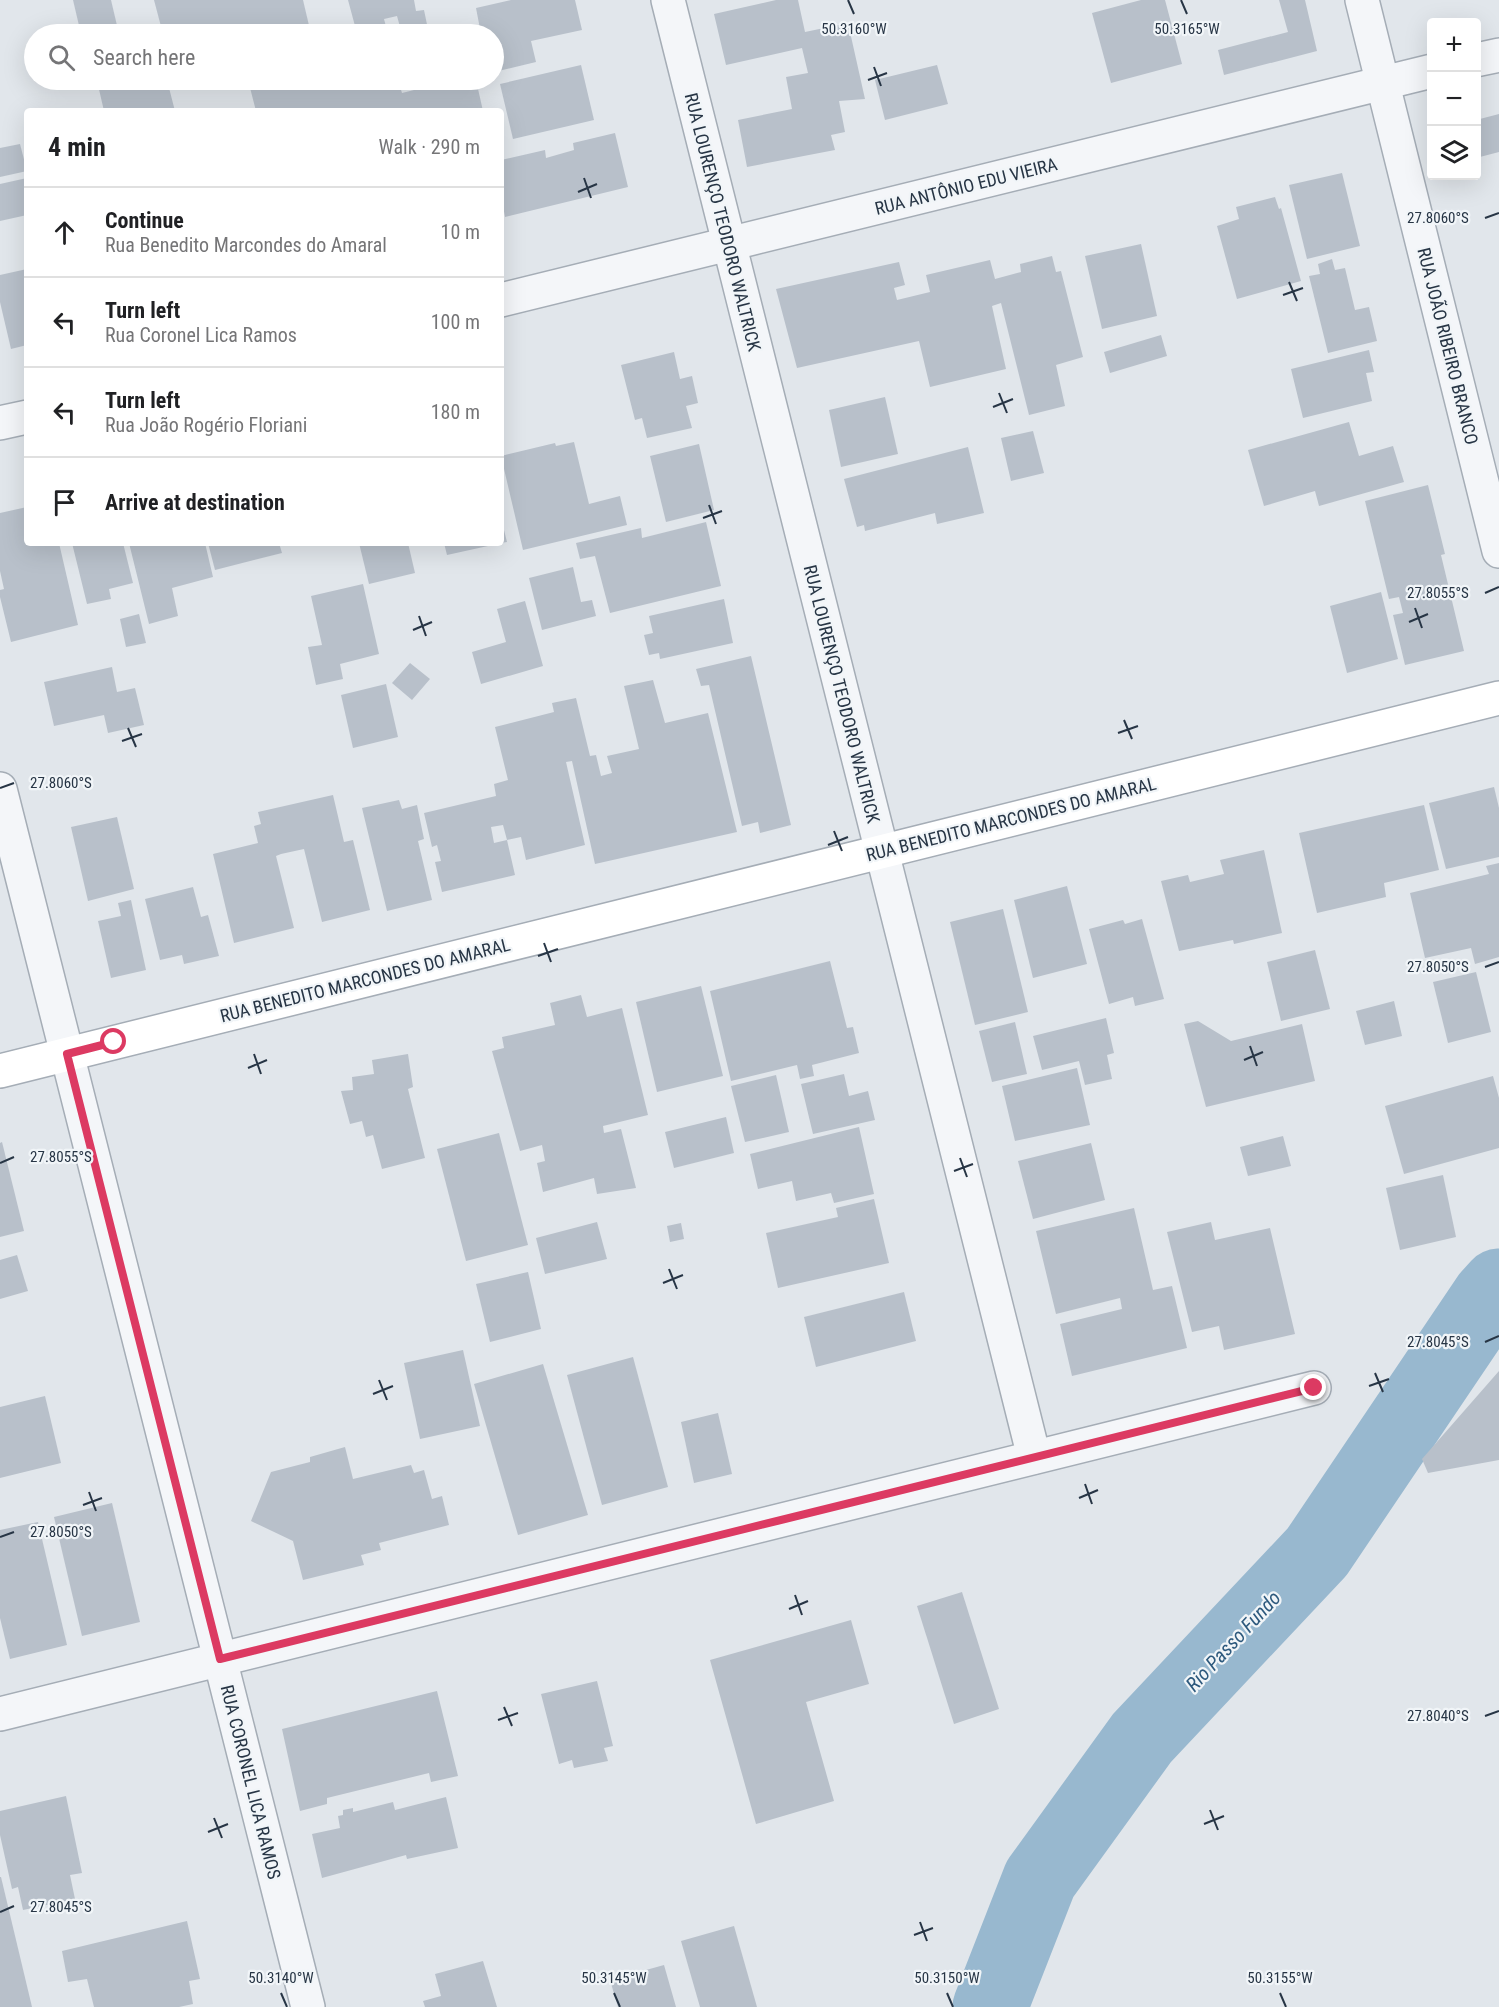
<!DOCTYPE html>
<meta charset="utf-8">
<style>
:root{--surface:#fff;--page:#f2f2f2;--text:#202124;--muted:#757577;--line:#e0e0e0}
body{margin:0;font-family:"Roboto Condensed",sans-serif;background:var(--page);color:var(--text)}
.controls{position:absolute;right:18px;top:18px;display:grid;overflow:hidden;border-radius:6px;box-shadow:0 6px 24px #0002}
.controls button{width:54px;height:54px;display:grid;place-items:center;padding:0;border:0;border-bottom:2px solid var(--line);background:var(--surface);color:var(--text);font:30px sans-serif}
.stop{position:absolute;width:18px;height:18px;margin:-14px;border:4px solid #dc3a62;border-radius:50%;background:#fff}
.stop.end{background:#dc3a62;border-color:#fff;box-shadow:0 2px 6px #0008}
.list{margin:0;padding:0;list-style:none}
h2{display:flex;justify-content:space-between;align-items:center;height:78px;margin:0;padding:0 24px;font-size:26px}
h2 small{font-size:20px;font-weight:400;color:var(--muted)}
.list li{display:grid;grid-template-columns:39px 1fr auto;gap:18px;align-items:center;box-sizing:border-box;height:90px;padding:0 24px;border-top:2px solid var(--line)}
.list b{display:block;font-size:22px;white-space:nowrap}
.list p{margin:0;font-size:20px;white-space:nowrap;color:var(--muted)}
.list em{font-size:20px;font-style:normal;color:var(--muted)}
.icon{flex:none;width:33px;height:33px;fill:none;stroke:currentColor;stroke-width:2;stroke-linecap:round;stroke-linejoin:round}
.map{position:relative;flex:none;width:1499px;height:2007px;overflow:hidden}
.search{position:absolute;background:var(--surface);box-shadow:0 6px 24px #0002;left:24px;top:24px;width:480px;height:66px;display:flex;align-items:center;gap:15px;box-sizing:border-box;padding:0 21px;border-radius:33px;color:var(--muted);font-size:22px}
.panel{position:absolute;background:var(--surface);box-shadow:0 6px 24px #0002;left:24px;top:108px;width:480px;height:438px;border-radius:6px}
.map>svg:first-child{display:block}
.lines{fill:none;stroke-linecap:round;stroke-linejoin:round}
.river{stroke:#98b8cf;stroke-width:75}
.building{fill:#b8c0ca;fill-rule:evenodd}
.minor-casing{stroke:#a5adb6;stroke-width:36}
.secondary-casing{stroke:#a5adb6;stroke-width:36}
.minor{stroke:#f4f6f9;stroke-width:33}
.secondary{stroke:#fff;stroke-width:33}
.route{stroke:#dc3a62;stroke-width:8}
.ticks{fill:none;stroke:#273545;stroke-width:2}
.labels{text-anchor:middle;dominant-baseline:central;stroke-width:4.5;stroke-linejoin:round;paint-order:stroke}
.street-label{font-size:18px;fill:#273545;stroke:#f1f5f8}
.water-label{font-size:20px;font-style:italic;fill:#2d597d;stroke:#f1f5f8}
.ticks-label{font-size:15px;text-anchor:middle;fill:#273545;stroke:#f1f5f8;stroke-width:4.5;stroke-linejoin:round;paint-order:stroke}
</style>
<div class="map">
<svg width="1499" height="2007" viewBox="0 0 1499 2007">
<rect width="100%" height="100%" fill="#e1e6eb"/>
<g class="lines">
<polyline class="river" points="990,2007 1040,1879 1142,1738 1317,1552 1489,1297 1499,1286"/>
</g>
<g class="building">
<polygon points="73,0 111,0 119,34 81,34"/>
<polygon points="154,0 303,0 311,34 163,34"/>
<polygon points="348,0 414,0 416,11 424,10 429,34 402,34 397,16 384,19 388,34 320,34 355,26"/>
<polygon points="511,0 575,0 582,30 531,41 536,62 494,72 494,34 481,34 476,8"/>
<polygon points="776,0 798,0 805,32 848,23 865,99 839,101 845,132 831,135 835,150 747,167 738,120 792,109 786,77 808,73 802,48 726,65 714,14"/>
<polygon points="1141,0 1165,0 1182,64 1111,83 1092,13"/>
<polygon points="1279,0 1305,0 1317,51 1224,75 1218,50 1288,32"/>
<polygon points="581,65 594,120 513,139 500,84"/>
<polygon points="937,65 948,104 885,120 875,80"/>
<polygon points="92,80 152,80 154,87 168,84 175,111 104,111 98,85 93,86"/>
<polygon points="248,80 398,80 402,93 414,90 412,80 440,80 441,84 476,80 483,111 256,111"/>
<polygon points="1499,114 1499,152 1476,158 1476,120"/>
<polygon points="615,133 628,187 505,217 501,195 501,160 545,150 546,158 574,150 573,143"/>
<polygon points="20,144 27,171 0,177 0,148"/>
<polygon points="1342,173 1360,246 1307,259 1289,185"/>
<polygon points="27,178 27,215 0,221 0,184"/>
<polygon points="1275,197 1279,209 1281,208 1301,281 1237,299 1217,226 1239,219 1236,207"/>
<polygon points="1141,244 1157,316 1102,329 1085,256"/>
<polygon points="1052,256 1056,272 1061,271 1083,357 1056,365 1065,406 1029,415 1001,303 992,306 1006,369 930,387 919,341 797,368 776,289 899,262 905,285 894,288 897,300 930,292 926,275 990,260 995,279 1021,272 1020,264"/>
<polygon points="1332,259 1335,270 1345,268 1355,310 1369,307 1377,341 1328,353 1309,276 1320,274 1318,264"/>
<polygon points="27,269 27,345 11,349 0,302 0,275"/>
<polygon points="1161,335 1167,356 1110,373 1104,352"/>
<polygon points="1369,350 1374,372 1366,373 1372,401 1303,418 1291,369"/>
<polygon points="674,352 680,379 692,376 698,403 686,406 692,428 647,438 642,418 635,420 621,365"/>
<polygon points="885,397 898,454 841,467 829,410"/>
<polygon points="1349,422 1359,456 1393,446 1404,482 1319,506 1315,491 1264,506 1248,450"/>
<polygon points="1033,431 1044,473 1011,481 1001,438"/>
<polygon points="574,442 589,504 620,496 627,525 523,550 501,456 555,443 556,446"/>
<polygon points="699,444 714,510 666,522 650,456"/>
<polygon points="968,447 984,513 937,524 935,513 865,531 864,525 857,527 844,479"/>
<polygon points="1428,485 1445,554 1441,555 1464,651 1405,665 1393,615 1403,613 1399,597 1389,599 1365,501"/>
<polygon points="27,507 27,543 59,543 78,625 11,642 0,597 0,590 4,589 0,571 0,513"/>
<polygon points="501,518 507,542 501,543"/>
<polygon points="706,522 721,586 610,613 595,556 580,559 576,543 641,528 642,538"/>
<polygon points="72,543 123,543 133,583 109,589 111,599 87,604"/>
<polygon points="129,543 205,543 213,577 172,588 178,616 149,624"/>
<polygon points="208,543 279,543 282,553 215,570"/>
<polygon points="359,543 408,543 415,573 369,584"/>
<polygon points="444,543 497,543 497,544 447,555"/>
<polygon points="573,567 581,602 592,600 596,616 542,630 529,578"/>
<polygon points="363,584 379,654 340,664 343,679 316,685 308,647 322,645 311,596"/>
<polygon points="1381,592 1398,659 1347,673 1330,606"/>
<polygon points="724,599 733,643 660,659 659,653 649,655 644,635 653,633 649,616"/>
<polygon points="525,601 543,666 481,684 472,652 506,642 497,609"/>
<polygon points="139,614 146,643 126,647 120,619"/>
<polygon points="751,656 791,825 760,833 758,822 742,826 709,685 701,686 696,669"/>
<polygon points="410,663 430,679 412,700 392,683"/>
<polygon points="112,667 117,692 135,688 144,725 108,733 104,715 54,726 44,682"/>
<path d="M653 680 665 723 708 713 737 832 595 864 572 761 566 762 585 845 526 860 521 837 507 840 515 875 442 892 435 862 441 861 437 845 432 847 424 813 496 796 494 784 508 780 495 727 554 712 552 703 576 698 590 756 596 755 601 776 612 773 607 756 639 749 624 686ZM503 825 507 840 494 843 491 827Z"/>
<polygon points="386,684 398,737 353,748 341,695"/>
<polygon points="1494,787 1499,808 1499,857 1446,869 1429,803"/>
<polygon points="333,795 344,842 353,840 370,910 322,922 304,849 281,854 276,856 294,928 234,943 213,854 258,843 254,826 261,824 258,812"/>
<polygon points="399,800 402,809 417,805 424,839 418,841 432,900 387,911 362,808"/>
<polygon points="1424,805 1439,870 1384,883 1386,897 1317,913 1299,833"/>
<polygon points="117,817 134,889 88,901 71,827"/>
<polygon points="1264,850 1282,933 1234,944 1233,940 1179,951 1161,881 1188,875 1190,882 1224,874 1220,860"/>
<polygon points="1499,863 1499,957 1475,964 1471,948 1425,958 1410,893 1489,874 1486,866"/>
<polygon points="1067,886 1087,964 1033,978 1014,900"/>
<polygon points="193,887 201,917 208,915 219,956 184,964 182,955 160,960 145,899"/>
<polygon points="131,900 146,970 111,978 98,921 121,916 118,903"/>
<polygon points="1003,909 1028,1012 975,1025 950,922"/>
<polygon points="1142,919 1164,999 1135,1006 1133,997 1109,1004 1089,929 1123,920 1125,924"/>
<polygon points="1315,950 1330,1009 1281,1021 1267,962"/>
<polygon points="830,961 847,1028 853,1027 859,1053 812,1065 814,1076 800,1079 797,1065 731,1081 710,991"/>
<polygon points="1476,972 1491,1032 1448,1043 1433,982"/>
<polygon points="701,986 723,1076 657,1092 636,1002"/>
<polygon points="581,995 587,1017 622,1008 648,1115 603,1126 604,1133 621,1129 636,1188 597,1194 594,1178 543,1192 537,1163 545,1161 542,1145 520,1151 492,1051 504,1048 502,1037 555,1025 550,1003"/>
<polygon points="1394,1001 1402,1036 1365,1045 1356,1011"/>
<polygon points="1106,1018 1114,1053 1107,1055 1112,1079 1085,1085 1079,1061 1042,1070 1033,1036"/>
<polygon points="1198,1021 1231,1041 1302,1024 1315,1081 1206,1107 1184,1024"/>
<polygon points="1015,1022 1027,1074 992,1082 979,1031"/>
<polygon points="408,1054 413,1087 408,1089 425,1158 382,1169 373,1135 366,1137 362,1121 350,1124 341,1091 353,1090 352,1077 374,1074 372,1060"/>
<polygon points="1077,1068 1090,1125 1015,1141 1002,1086"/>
<polygon points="844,1074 849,1096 868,1091 875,1120 813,1134 801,1084"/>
<polygon points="776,1075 789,1132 745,1142 731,1086"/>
<polygon points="1493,1076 1499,1098 1499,1148 1404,1174 1385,1106"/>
<polygon points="726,1117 734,1153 674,1168 665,1132"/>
<polygon points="859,1127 874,1194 834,1203 831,1193 796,1201 792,1181 758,1189 750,1154"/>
<polygon points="499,1133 528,1245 466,1261 437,1149"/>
<polygon points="1283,1136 1291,1166 1248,1176 1240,1147"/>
<polygon points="2,1142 24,1231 0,1237 0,1143"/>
<polygon points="1091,1143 1105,1200 1033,1219 1018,1161"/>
<polygon points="1443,1175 1456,1237 1400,1250 1386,1188"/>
<polygon points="874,1199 889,1263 778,1288 766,1233 838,1217 836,1208"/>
<polygon points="1134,1208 1153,1290 1172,1286 1187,1348 1072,1376 1060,1324 1122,1309 1120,1298 1056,1314 1036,1231"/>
<polygon points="597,1222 607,1259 545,1274 536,1238"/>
<polygon points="1211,1222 1215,1240 1270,1228 1295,1334 1224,1350 1219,1326 1192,1332 1167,1232"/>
<polygon points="681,1223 684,1239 670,1242 667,1226"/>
<polygon points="17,1255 28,1291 0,1299 0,1260"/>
<polygon points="528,1272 541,1329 490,1342 476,1284"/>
<polygon points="904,1292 916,1341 816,1367 804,1317"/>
<polygon points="463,1350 480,1426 420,1439 404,1363"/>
<polygon points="633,1357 668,1487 602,1505 567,1375"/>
<polygon points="543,1364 588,1515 518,1535 474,1384"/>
<polygon points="1499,1371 1499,1460 1428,1473 1422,1459"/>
<polygon points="45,1396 61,1463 0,1478 0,1407"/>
<polygon points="718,1413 732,1474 694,1483 681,1422"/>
<polygon points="345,1447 353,1479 411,1465 414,1473 424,1470 432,1499 442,1496 449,1525 379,1543 381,1550 361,1555 364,1565 303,1580 293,1541 251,1521 271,1472 310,1462 310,1457"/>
<polygon points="112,1503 140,1622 82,1636 54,1517"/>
<polygon points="38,1522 67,1645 10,1659 0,1618 0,1530"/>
<polygon points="962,1592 999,1709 954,1724 917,1606"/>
<polygon points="851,1620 869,1684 806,1702 834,1801 756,1824 710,1660"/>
<polygon points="597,1681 613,1746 604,1748 608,1761 574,1768 572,1760 559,1764 541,1694"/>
<polygon points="437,1691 458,1776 431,1782 429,1773 327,1798 327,1804 300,1811 282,1729"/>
<polygon points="66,1796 82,1873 70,1875 75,1899 23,1910 18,1887 12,1889 0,1835 0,1811"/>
<polygon points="446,1797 458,1848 407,1859 406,1855 322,1878 312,1834 340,1828 338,1816 343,1815 343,1810 353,1808 353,1812 393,1802 395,1810"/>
<polygon points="0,1877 1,1877 32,2007 0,2007"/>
<polygon points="187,1921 200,1979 189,1981 193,2004 179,2007 94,2007 87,1979 68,1982 62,1951"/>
<polygon points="734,1926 757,2007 700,2007 681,1941"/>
<polygon points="483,1961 497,2007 425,2007 423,2001 441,1996 435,1974"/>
<polygon points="664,1965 676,2007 618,2007 610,1980"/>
</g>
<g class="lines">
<g class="minor-casing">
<g id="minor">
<polyline points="668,0 1034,1457"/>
<polyline points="1362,0 1499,551"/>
<polyline points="1476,60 1499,55"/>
<polyline points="501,300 1432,71"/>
<polyline points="0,423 27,417"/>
<polyline points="0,789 308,2007"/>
<polyline points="0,1714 1314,1388"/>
</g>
</g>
<g class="secondary-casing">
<polyline id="secondary" points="0,1071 1499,698"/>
</g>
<use href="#minor" class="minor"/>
<use href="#secondary" class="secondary"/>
</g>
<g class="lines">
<polyline class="route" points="114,1042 67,1054 220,1659 1314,1388"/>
</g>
<path class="ticks" d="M848 0 854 14M1181 0 1187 14M874 67 881 86M868 80 887 73M584 178 591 198M578 192 597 184M1485 218 1499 213M1289 282 1297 301M1283 295 1303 288M999 393 1007 413M993 407 1013 399M709 505 716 524M703 518 722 511M1485 593 1499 587M1415 608 1422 628M419 616 426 636M1409 622 1428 614M413 630 432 622M1124 720 1132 739M128 728 136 747M1118 733 1138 726M122 741 142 734M0 788 14 783M834 831 842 851M828 845 848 837M544 943 551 962M538 956 558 949M1485 967 1499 962M1250 1046 1257 1066M254 1054 261 1074M1244 1060 1263 1052M248 1068 267 1060M960 1158 967 1177M0 1163 14 1157M954 1171 973 1164M669 1269 677 1289M663 1283 683 1275M1485 1342 1499 1336M1375 1373 1383 1392M379 1380 387 1400M1369 1386 1389 1379M373 1394 393 1386M1085 1484 1092 1504M89 1492 96 1511M1079 1498 1098 1490M83 1505 102 1498M0 1537 14 1532M795 1595 802 1615M789 1609 808 1601M504 1707 512 1726M1485 1716 1499 1711M498 1720 518 1713M1210 1810 1218 1830M214 1818 222 1838M1204 1824 1224 1816M208 1832 228 1824M0 1912 14 1906M920 1922 927 1941M914 1935 933 1928M281 1993 287 2007M614 1993 620 2007M947 1993 953 2007M1280 1993 1286 2007"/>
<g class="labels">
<g class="street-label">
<text transform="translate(966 186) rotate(-14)">RUA ANTÔNIO EDU VIEIRA</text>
<text transform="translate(723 222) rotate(76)">RUA LOURENÇO TEODORO WALTRICK</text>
<text transform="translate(1448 346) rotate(76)">RUA JOÃO RIBEIRO BRANCO</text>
<text transform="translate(842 694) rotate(76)">RUA LOURENÇO TEODORO WALTRICK</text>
<text transform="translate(1011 819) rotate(-14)">RUA BENEDITO MARCONDES DO AMARAL</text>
<text transform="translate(365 980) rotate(-14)">RUA BENEDITO MARCONDES DO AMARAL</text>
<text transform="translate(251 1782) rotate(76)">RUA CORONEL LICA RAMOS</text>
</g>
<g class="water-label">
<text transform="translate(1233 1641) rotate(-47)">Rio Passo Fundo</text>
</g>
</g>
<g class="ticks-label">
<text x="1187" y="34">50.3165°W</text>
<text x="854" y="34">50.3160°W</text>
<text x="1438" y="223">27.8060°S</text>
<text x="1438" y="598">27.8055°S</text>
<text x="61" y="788">27.8060°S</text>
<text x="1438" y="972">27.8050°S</text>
<text x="61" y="1162">27.8055°S</text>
<text x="1438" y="1347">27.8045°S</text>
<text x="61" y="1537">27.8050°S</text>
<text x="1438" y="1721">27.8040°S</text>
<text x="61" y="1912">27.8045°S</text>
<text x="281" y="1983">50.3140°W</text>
<text x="614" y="1983">50.3145°W</text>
<text x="947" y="1983">50.3150°W</text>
<text x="1280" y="1983">50.3155°W</text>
</g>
</svg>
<div class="controls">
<button>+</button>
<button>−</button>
<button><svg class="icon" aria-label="layers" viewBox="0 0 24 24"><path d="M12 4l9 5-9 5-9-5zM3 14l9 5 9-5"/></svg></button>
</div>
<div class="stop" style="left:114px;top:1042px"></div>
<div class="stop end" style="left:1314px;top:1388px"></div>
<div class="search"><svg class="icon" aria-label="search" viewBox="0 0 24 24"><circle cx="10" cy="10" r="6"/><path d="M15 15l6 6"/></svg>Search here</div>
<section class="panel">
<h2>4 min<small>Walk · 290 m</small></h2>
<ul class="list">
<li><svg class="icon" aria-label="ahead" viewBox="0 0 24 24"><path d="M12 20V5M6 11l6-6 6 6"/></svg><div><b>Continue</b><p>Rua Benedito Marcondes do Amaral</p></div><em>10 m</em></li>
<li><svg class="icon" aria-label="left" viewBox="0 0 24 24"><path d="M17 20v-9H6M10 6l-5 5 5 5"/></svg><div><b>Turn left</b><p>Rua Coronel Lica Ramos</p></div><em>100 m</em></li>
<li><svg class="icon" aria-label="left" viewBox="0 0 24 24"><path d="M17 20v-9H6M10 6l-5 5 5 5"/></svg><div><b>Turn left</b><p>Rua João Rogério Floriani</p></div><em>180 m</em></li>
<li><svg class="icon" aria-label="arrive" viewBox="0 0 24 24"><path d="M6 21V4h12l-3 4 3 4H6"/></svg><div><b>Arrive at destination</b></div></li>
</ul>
</section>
</div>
